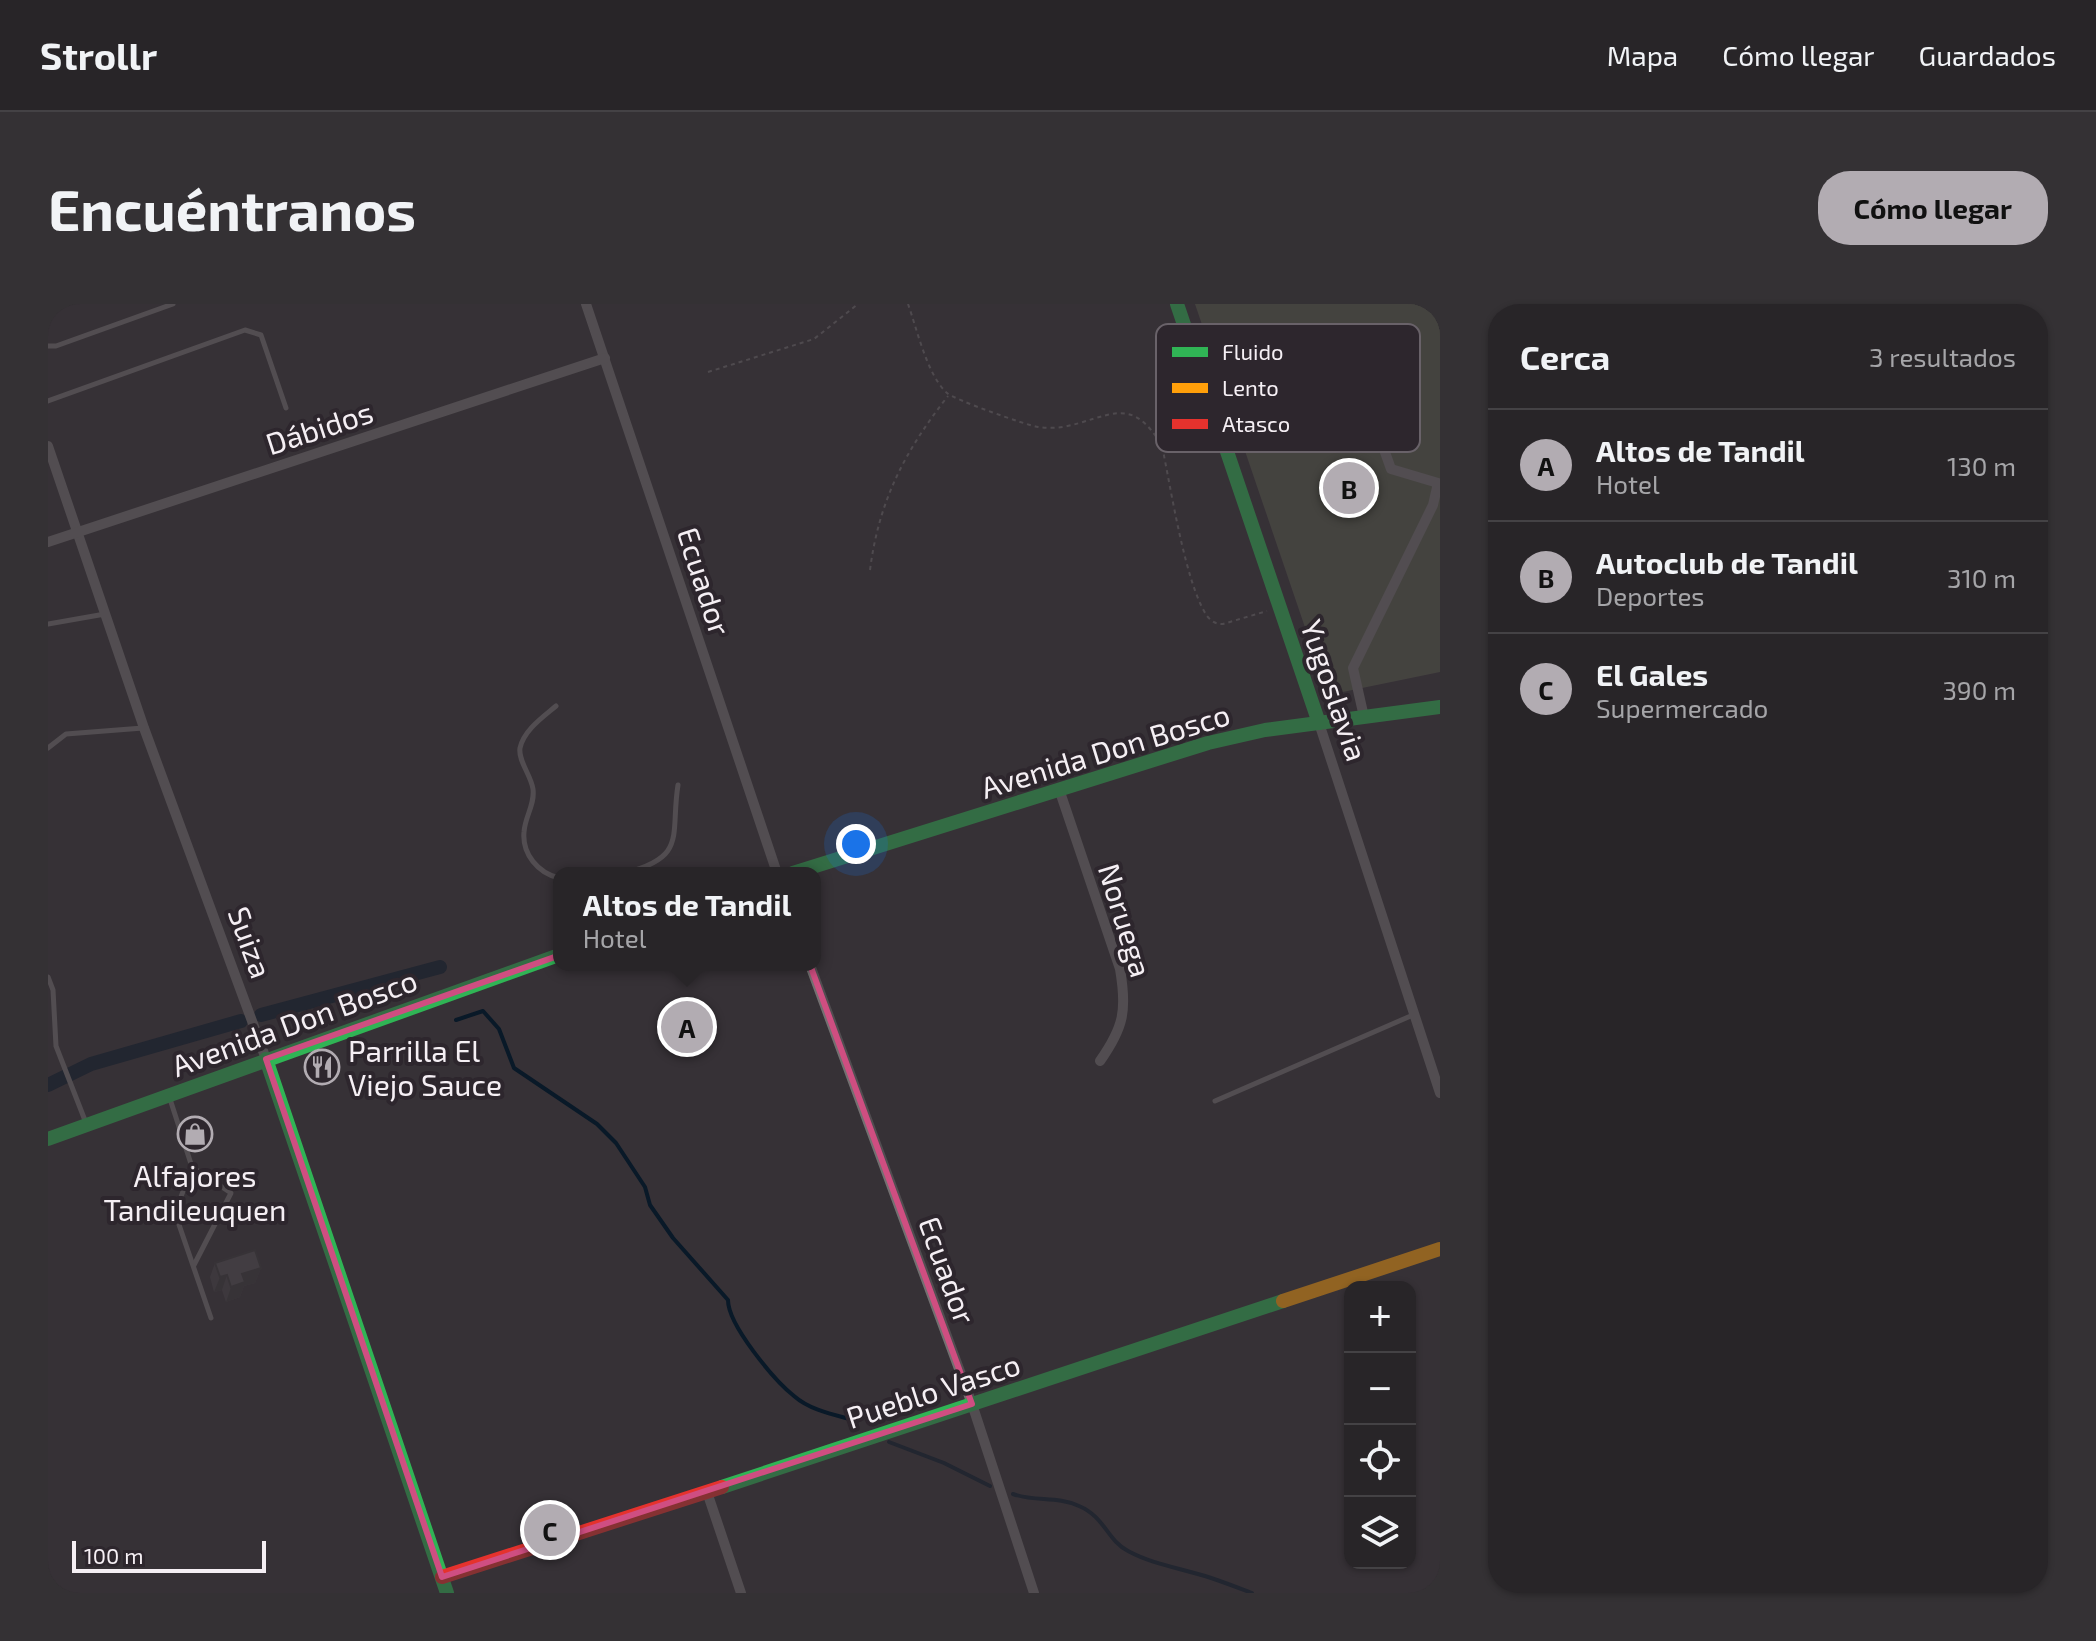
<!DOCTYPE html>
<html lang="es">
<meta charset="utf-8">
<style>
:root{--surface:#282528;--page:#343134;--text:#f1f3f6;--muted:#a5a5a8;--line:#444245;--accent:#b2acb2}
body{margin:0;font-family:"Exo 2",sans-serif;background:var(--page);color:var(--text)}
.controls{position:absolute;right:24px;bottom:24px;display:grid;overflow:hidden;border-radius:16px;box-shadow:0 2px 6px #0004}
.controls button{width:72px;height:72px;display:grid;place-items:center;padding:0;border:0;border-bottom:2px solid var(--line);background:var(--surface);color:var(--text);font:40px sans-serif}
.scale{position:absolute;left:24px;bottom:20px;width:194px;box-sizing:border-box;padding-left:8px;border:4px solid #f5eff4;border-top:0;font-size:22px;line-height:28px;white-space:nowrap;color:#f5eff4;-webkit-text-stroke:6px #2d262d;paint-order:stroke}
.you{position:absolute;left:808px;top:540px;width:28px;height:28px;margin:-20px;border:6px solid #fff;border-radius:50%;background:#1a73e8;box-shadow:0 0 0 12px #1a73e833}
.badge{display:grid;place-items:center;width:52px;height:52px;border-radius:50%;background:var(--accent);color:#111;font-size:26px;font-weight:700}
.pin{position:absolute;translate:-50% -50%;border:4px solid #fff;box-shadow:0 2px 8px #0006}
.popup{position:absolute;left:505px;top:563px;width:268px;height:104px;box-sizing:border-box;display:grid;place-content:center;border-radius:16px;background:var(--surface);filter:drop-shadow(0 2px 6px #0005);font-size:26px;white-space:nowrap;color:var(--muted)}
.popup b{font-size:30px;color:var(--text)}
.popup::after{content:'';position:absolute;left:50%;top:100%;margin-left:-16px;border:16px solid transparent;border-top-color:var(--surface)}
.list{margin:0;padding:0;list-style:none}
h2{display:flex;justify-content:space-between;align-items:center;height:104px;margin:0;padding:0 32px;font-size:34px}
h2 small{font-size:26px;font-weight:400;color:var(--muted)}
.list li{display:grid;grid-template-columns:52px 1fr auto;gap:24px;align-items:center;box-sizing:border-box;height:112px;padding:0 32px;border-top:2px solid var(--line)}
.list b{display:block;font-size:30px;white-space:nowrap}
.list p{margin:0;font-size:26px;white-space:nowrap;color:var(--muted)}
.list em{font-size:26px;font-style:normal;color:var(--muted)}
.icon{flex:none;width:44px;height:44px;fill:none;stroke:currentColor;stroke-width:2;stroke-linecap:round;stroke-linejoin:round}
.map{position:relative;flex:none;width:1392px;height:1289px;overflow:hidden;border-radius:32px}
header{display:flex;align-items:center;gap:48px;box-sizing:border-box;height:112px;padding:0 40px;background:var(--surface);border-bottom:2px solid var(--line)}
header strong{font-size:38px}
nav{display:flex;gap:44px;margin-inline-start:auto;font-size:28px}
.intro{display:flex;align-items:center;justify-content:space-between;box-sizing:border-box;height:192px;padding:0 48px}
h1{margin:0;font-size:56px}
.button{padding:20px 36px;border-radius:32px;background:var(--accent);color:#111;font-size:28px;font-weight:700}
main{display:flex;gap:48px;padding:0 48px}
aside{flex:1;background:var(--surface);border-radius:32px;box-shadow:0 2px 6px #0004}
.map>svg:first-child{display:block}
.green{fill:#56594b}
.lines{fill:none;stroke-linecap:round;stroke-linejoin:round}
.stream{stroke:#091928;stroke-width:4}
.canal{stroke:#091928;stroke-width:14}
.path{stroke:#6c686b;stroke-width:2;stroke-dasharray:4 4;stroke-linecap:butt}
.lane{stroke:#737071;stroke-width:5}
.street{stroke:#737071;stroke-width:10}
.fast{stroke:#30b455;stroke-width:14}
.slow{stroke:#ff9f0a;stroke-width:14}
.jam{stroke:#e5322d;stroke-width:14}
.wall{fill:#464246}
.shaded-wall{fill:#393639}
.building{fill:#514d51;stroke:#393639;stroke-width:2}
.marked{fill:none;stroke:#cf4e81;stroke-width:6;stroke-linejoin:round}
.labels{text-anchor:middle;dominant-baseline:central;stroke-width:8;stroke-linejoin:round;paint-order:stroke}
.street-label{font-size:30px;fill:#f5eff4;stroke:#2d262d}
.poi-label{font-size:30px;fill:#f5eff4;stroke:#2d262d;text-anchor:start}
.key{fill:#2d262d;stroke:#696269;stroke-width:2}
.key-label{font-size:22px;fill:#f5eff4}
</style>
<header>
<strong>Strollr</strong>
<nav><a>Mapa</a><a>Cómo llegar</a><a>Guardados</a></nav>
</header>
<div class="intro"><h1>Encuéntranos</h1><a class="button">Cómo llegar</a></div>
<main>
<div class="map">
<svg width="1392" height="1289" viewBox="0 0 1392 1289">
<rect width="100%" height="100%" fill="#363136"/>
<polygon class="green" points="1147,0 1392,0 1392,368 1280,391"/>
<g class="lines">
<g class="stream">
<path d="M408 716 435 707 451 725 466 764 549 820 568 839 597 883 602 901 625 934 680 996C680 1021 726 1076 746 1092 763 1107 788 1111 809 1117"/>
<polyline points="841,1138 896,1159 942,1182"/>
<path d="M965 1190C987 1198 1009 1192 1031 1202 1057 1213 1059 1236 1080 1247 1104 1260 1131 1264 1157 1272 1173 1277 1188 1283 1204 1289"/>
</g>
<g class="canal">
<polyline points="213,711 392,663"/>
<polyline points="0,781 43,760 193,717"/>
</g>
<g class="path">
<path d="M860 0C869 25 879 71 899 89 907 96 978 121 990 123 997 124 1008 124 1015 123 1061 114 1083 89 1114 142 1123 184 1137 279 1159 312 1164 318 1168 320 1175 320L1219 307"/>
<polyline points="660,68 766,35 810,0"/>
<path d="M822 266C831 196 857 147 900 92"/>
</g>
<g class="lane">
<polyline points="0,42 8,42 125,0"/>
<polyline points="0,97 197,26 213,31 238,104"/>
<polyline points="0,320 57,310"/>
<path d="M508 402C495 413 476 426 472 444 470 457 483 471 485 485 487 501 477 512 476 528 474 550 490 569 511 574"/>
<polyline points="0,444 18,430 95,424"/>
<path d="M577 569C640 553 622 531 630 481"/>
<polyline points="0,673 5,686 8,742 38,819"/>
<polyline points="122,795 144,863 127,909 163,1014"/>
<polyline points="1167,797 1365,711"/>
<polyline points="144,863 183,889 146,961"/>
</g>
<g class="street">
<polyline points="538,0 729,569"/>
<path d="M1200 66 1260 40C1271 85 1263 94 1317 92L1343 165 1390 179 1385 201 1305 364 1316 413"/>
<polyline points="0,142 96,424 218,755"/>
<polyline points="0,238 557,54"/>
<polyline points="1271,419 1392,789"/>
<path d="M1011 485 1072 665C1079 706 1076 723 1052 757"/>
<polyline points="762,661 924,1100 986,1289"/>
<polyline points="659,1188 693,1289"/>
</g>
<g class="fast">
<polyline points="1129,0 1271,419"/>
<polyline points="745,569 1160,439 1217,426 1392,403"/>
<polyline points="218,755 399,1289"/>
<polyline points="0,835 511,651"/>
<polyline points="674,1183 1235,997"/>
</g>
<polyline class="slow" points="1235,997 1392,945"/>
<polyline class="jam" points="394,1273 674,1183"/>
</g>
<polygon class="wall" points="167,959 213,964 207,979 196,982 192,993 178,998 174,986 166,988 162,973"/>
<g class="shaded-wall">
<polygon points="213,964 207,979 196,982 192,993 178,998 183,983 194,970"/>
<polygon points="179,971 174,986 166,988 172,973"/>
</g>
<polygon class="building" points="207,946 213,964 194,970 197,978 183,983 179,971 172,973 167,959"/>
<path d="M0 0H1392V1289H0ZM730 574 924 1100 394 1273 218 755Z" fill="#363136" fill-opacity=".55" fill-rule="evenodd"/>
<path class="marked" d="M730 574 924 1100 394 1273 218 755Z"/>
<defs>
<g id="restaurant-ring" transform="scale(1.8)"><circle r="9.5" fill="#2d262d" stroke="#b2acb2" stroke-width="1.5"/><path d="M-5-6h1v4h1v-4h1v4h1v-4h1v5L-1.5 .5V6h-2V.5L-5-1ZM5-6V6H3V1.5H1.5Q1.5-4 5-6Z" fill="#b2acb2"/></g>
<g id="shop-ring" transform="scale(1.8)"><circle r="9.5" fill="#2d262d" stroke="#b2acb2" stroke-width="1.5"/><path d="M-5-2.5h2.3a2.7 3.5 0 0 1 5.4 0H5L5.5 6h-11ZM-1.5-2.5h3a1.5 2.3 0 0 0-3 0Z" fill="#b2acb2"/></g>
</defs>
<g fill-rule="evenodd">
<use href="#restaurant-ring" x="274" y="763"/>
<use href="#shop-ring" x="147" y="830"/>
</g>
<g class="labels">
<g class="street-label">
<text transform="translate(271 123) rotate(-18)">Dábidos</text>
<text transform="translate(657 277) rotate(72)">Ecuador</text>
<text transform="translate(1287 386) rotate(71)">Yugoslavia</text>
<text transform="translate(1057 446) rotate(-17)">Avenida Don Bosco</text>
<text transform="translate(1078 616) rotate(73)">Noruega</text>
<text transform="translate(203 638) rotate(70)">Suiza</text>
<text transform="translate(246 718) rotate(-20)">Avenida Don Bosco</text>
<text transform="translate(900 966) rotate(70)">Ecuador</text>
<text transform="translate(885 1086) rotate(-18)">Pueblo Vasco</text>
</g>
<g class="poi-label">
<text x="300" y="746">Parrilla El<tspan x="300" dy="34">Viejo Sauce</tspan></text>
<text x="147" y="871" text-anchor="middle">Alfajores<tspan x="147" dy="34">Tandileuquen</tspan></text>
</g>
</g>
<rect x="1108" y="20" width="264" height="128" rx="12" class="key"/>
<rect x="1124" y="43" width="36" height="10" fill="#30b455"/>
<rect x="1124" y="79" width="36" height="10" fill="#ff9f0a"/>
<rect x="1124" y="115" width="36" height="10" fill="#e5322d"/>
<g class="key-label">
<text x="1174" y="56">Fluido</text>
<text x="1174" y="92">Lento</text>
<text x="1174" y="128">Atasco</text>
</g>
</svg>
<div class="controls">
<button>+</button>
<button>−</button>
<button><svg class="icon" aria-label="locate" viewBox="0 0 24 24"><circle cx="12" cy="12" r="6"/><path d="M12 2v4M12 18v4M2 12h4M18 12h4"/></svg></button>
<button><svg class="icon" aria-label="layers" viewBox="0 0 24 24"><path d="M12 4l9 5-9 5-9-5zM3 14l9 5 9-5"/></svg></button>
</div>
<div class="scale">100 m</div>
<div class="you"></div>
<div class="pin badge" style="left:639px;top:723px">A</div>
<div class="popup"><b>Altos de Tandil</b>Hotel</div>
<div class="pin badge" style="left:1301px;top:184px">B</div>
<div class="pin badge" style="left:502px;top:1226px">C</div>
</div>
<aside>
<h2>Cerca<small>3 resultados</small></h2>
<ul class="list">
<li><span class="badge">A</span><div><b>Altos de Tandil</b><p>Hotel</p></div><em>130 m</em></li>
<li><span class="badge">B</span><div><b>Autoclub de Tandil</b><p>Deportes</p></div><em>310 m</em></li>
<li><span class="badge">C</span><div><b>El Gales</b><p>Supermercado</p></div><em>390 m</em></li>
</ul>
</aside>
</main>
